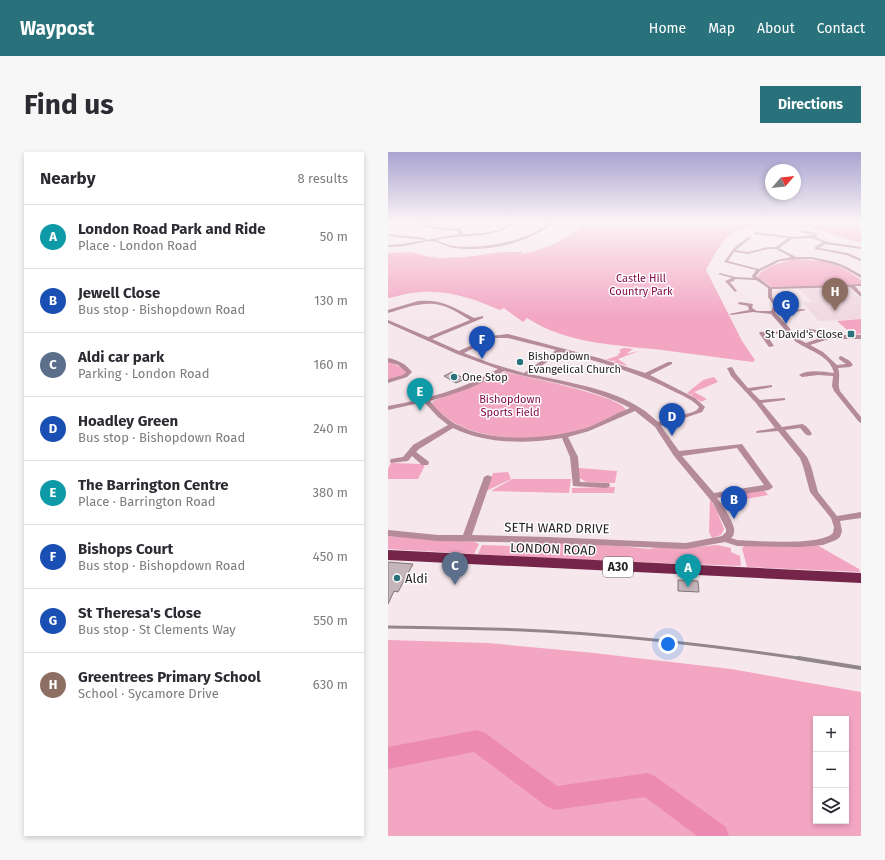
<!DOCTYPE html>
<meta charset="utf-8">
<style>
:root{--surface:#fff;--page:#f7f7f7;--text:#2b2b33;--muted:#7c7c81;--line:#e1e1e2;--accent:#29727b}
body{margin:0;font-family:"Fira Sans",sans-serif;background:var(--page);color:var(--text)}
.controls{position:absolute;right:12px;bottom:12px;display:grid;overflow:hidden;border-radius:0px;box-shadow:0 2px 6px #0003}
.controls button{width:36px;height:36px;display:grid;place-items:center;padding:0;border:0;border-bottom:1px solid var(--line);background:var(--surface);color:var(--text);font:20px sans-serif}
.compass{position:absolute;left:377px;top:12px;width:36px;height:36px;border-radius:50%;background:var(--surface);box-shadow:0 2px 6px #0003;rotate:62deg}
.you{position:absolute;left:280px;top:492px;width:14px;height:14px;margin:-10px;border:3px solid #fff;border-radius:50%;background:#1a73e8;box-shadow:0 0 0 6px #1a73e833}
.badge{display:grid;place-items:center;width:26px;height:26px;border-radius:50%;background:var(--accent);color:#fff;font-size:13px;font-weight:700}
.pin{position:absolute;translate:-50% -33px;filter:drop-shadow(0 1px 2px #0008)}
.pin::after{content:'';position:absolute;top:21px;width:14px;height:12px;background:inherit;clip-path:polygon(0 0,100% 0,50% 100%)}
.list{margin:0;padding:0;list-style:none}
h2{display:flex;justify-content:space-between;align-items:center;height:52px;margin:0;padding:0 16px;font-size:17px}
h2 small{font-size:13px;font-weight:400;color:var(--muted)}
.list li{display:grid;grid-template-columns:26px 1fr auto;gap:12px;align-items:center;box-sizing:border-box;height:64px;padding:0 16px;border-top:1px solid var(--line)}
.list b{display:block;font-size:15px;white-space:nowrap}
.list p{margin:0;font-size:13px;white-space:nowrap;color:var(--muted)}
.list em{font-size:13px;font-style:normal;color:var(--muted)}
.icon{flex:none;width:22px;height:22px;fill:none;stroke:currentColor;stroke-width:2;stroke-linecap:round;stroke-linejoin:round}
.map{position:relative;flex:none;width:473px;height:684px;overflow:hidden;border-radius:0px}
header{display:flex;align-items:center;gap:24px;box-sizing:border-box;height:56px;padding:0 20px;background:var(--accent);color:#fff}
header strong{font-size:19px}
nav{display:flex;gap:22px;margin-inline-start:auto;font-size:14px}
.intro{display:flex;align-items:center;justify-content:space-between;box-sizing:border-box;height:96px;padding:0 24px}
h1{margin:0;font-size:28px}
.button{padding:10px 18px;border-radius:0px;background:var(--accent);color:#fff;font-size:14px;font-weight:700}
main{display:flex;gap:24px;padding:0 24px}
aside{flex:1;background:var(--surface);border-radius:0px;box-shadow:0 2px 6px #0003}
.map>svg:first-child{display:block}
.built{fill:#f0d9e0}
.green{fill:#f3a6c2;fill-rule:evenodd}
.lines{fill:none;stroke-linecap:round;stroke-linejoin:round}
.river{fill:#ec8aaf;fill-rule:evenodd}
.building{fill:#c4b5ba;stroke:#827579}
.minor{fill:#b58a99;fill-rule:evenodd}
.trunk{fill:#76254a;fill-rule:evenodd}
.rail-far1{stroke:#91878a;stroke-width:3}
.rail{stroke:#91878a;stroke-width:4}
.poi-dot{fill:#29727b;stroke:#fff;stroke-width:1.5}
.labels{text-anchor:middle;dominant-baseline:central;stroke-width:3;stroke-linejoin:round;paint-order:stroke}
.far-park-label{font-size:11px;fill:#840d4b;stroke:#fff}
.far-poi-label{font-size:11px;fill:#252021;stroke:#fff;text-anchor:start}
.shield{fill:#fff;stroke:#666364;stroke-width:1}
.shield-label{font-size:12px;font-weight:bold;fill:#252021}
.street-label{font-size:13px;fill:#252021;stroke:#fff}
.poi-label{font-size:13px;fill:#252021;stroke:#fff;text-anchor:start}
</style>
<header>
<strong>Waypost</strong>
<nav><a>Home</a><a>Map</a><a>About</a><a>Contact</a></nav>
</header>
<div class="intro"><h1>Find us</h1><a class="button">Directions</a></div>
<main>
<aside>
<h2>Nearby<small>8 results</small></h2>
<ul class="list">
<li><span class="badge" style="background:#0f9aa8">A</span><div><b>London Road Park and Ride</b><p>Place · London Road</p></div><em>50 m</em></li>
<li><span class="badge" style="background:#1a4fb4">B</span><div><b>Jewell Close</b><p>Bus stop · Bishopdown Road</p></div><em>130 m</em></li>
<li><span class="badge" style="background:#5c6f8a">C</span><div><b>Aldi car park</b><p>Parking · London Road</p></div><em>160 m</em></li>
<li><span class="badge" style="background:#1a4fb4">D</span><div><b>Hoadley Green</b><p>Bus stop · Bishopdown Road</p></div><em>240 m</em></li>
<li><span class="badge" style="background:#0f9aa8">E</span><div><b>The Barrington Centre</b><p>Place · Barrington Road</p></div><em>380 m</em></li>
<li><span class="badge" style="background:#1a4fb4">F</span><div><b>Bishops Court</b><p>Bus stop · Bishopdown Road</p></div><em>450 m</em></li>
<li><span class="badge" style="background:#1a4fb4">G</span><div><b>St Theresa's Close</b><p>Bus stop · St Clements Way</p></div><em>550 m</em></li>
<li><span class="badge" style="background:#8d6e63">H</span><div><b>Greentrees Primary School</b><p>School · Sycamore Drive</p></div><em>630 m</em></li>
</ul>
</aside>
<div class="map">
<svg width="473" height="684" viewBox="0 0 473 684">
<rect width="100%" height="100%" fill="#f6e7ec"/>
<polygon class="built" points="456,135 462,136 468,143 473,147 473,167 431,169 414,150 424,150 410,136"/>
<g class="green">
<path d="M198 69H356L372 76C363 76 351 76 344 81 332 90 325 106 318 118L354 189 367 208 365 210C334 206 304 202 274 198 228 193 179 192 139 166L135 170 116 156 112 158C86 147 62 138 34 140 23 140 11 144 0 146V101L24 100 37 104 50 106 78 105 113 100H134L135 102C160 96 180 88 198 69Z"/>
<polygon points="409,69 473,69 473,74 469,74 473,77 473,91 424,76"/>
<path d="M410 107 434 109 453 115 473 128V132L384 135 370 125C373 115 399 108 410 107Z"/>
<polygon points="473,167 473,182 465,183 449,169"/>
<polygon points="236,196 245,197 238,202 251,199 230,207 240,214 225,210 228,208 224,209 217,208 232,203 229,203 233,200 231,198"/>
<polygon points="0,209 16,217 18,220 15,224 0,227"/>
<path d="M117 220C135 224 235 244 238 258 223 265 209 273 193 278 148 291 76 292 44 252L45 249 50 247 86 234Z"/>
<polygon points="326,225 330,230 306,240 319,247 313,250 303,243 305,241 302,243 299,241 315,228"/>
<polygon points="3,311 36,312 37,313 30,327 0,327 0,317"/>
<polygon points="191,316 229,319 227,331 198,330 190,325"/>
<polygon points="120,320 123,327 98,339 105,321"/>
<polygon points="124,327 183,327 181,341 103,339"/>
<polygon points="219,335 227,335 226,341 184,341 184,336"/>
<polygon points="376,338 380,343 336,351 333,346"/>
<polygon points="322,347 328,357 336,377 333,383 324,386 321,380"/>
<polygon points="0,384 86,390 91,392 86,402 0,397"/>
<polygon points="149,390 232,394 262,397 270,395 298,396 329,393 343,396 343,400 352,404 353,414 126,405 90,402 94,393 123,394"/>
<polygon points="429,393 471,417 472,420 359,415 354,396 357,394"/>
<path d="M0 488 100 491 206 501 343 517 473 540V684H0ZM428 567H458V669H428Z"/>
</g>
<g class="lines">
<polygon class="river" points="89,578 97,581 169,634 260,621 268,625 338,675 341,684 309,684 257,645 166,658 158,654 86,600 0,617 0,595"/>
</g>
<g class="building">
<polygon points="64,220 77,227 68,231 56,224"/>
<polygon points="0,410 25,412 10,440 6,439 0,452"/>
<polygon points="290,428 310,429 311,440 290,439"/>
</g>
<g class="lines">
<g class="minor">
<path d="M25 69 40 70 46 69 38 73 67 77 85 70V72L71 77 74 79 75 82C87 82 99 81 110 78 117 76 124 69 130 69 108 88 75 82 48 88 53 90 59 93 65 94 90 97 120 92 144 82 150 79 161 69 167 69 142 92 99 100 66 96 58 95 50 89 43 89 38 89 32 91 27 92 18 94 9 95 0 95V93L15 92 72 82 69 79 34 75 37 72 24 71Z"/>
<polygon points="402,69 407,70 373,71 375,70"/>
<polygon points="413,78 428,81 429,82 427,83 412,80"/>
<path d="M366 80 405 85 428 83 430 84 427 85 440 90 473 95V97L437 92 431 96 460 101 473 107V109L458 103 427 97V95L435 90 422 86 404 87 391 96 408 105H424L447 110 457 114 473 123V126L454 115 444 112 424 107H413L392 109 372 119 368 124 383 135 473 132V134H467L473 141V145L462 135 384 137V145L389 153 401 154 406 158 416 157 418 158 407 160 405 162 398 156H390L387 161 400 174 408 186 418 191 441 183H473V187H441L422 193 435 200 449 213 458 212 451 207V205L453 204 462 209 465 213 462 215 450 216C453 224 449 231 452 239L473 265V271L471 270 446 239 444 234 445 224 430 223 414 225 411 223C420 217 435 220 446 221 441 199 411 198 400 182H378L386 194 381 195 371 181 372 180 398 179 383 162 365 160 343 163 341 162 361 158 360 154 350 152V151L352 150 365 152 364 156 369 159H383L386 154 380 145V136L368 128 347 127 346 129 342 130 349 139 347 140 337 129 344 126 330 122 332 121 347 125 365 126 364 124 368 118 336 110 346 96 360 85 363 86 348 98 360 100 380 95H388L400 86 365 82ZM380 97H388L403 105 389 108 371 117 340 109 346 100 360 102Z"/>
<polygon points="0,82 37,86 39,87 37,88 0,84"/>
<path d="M30 149C54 147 65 155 86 166L95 164V166L44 187 71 199 103 184 120 182 211 206 257 221 280 210H284V212L262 223 307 246 317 255 314 260 273 274 291 299 354 292 385 335 381 338 329 346C334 352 348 373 346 380 346 383 345 384 343 386L349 388C369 389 432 394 445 381L446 375 443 366 422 340 415 314 412 306 390 279 369 281 368 280 369 279 387 276 368 251 343 224 339 216 344 215 348 222 360 236 384 233V235L363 239 372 248 397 246V248L374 251 394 275 414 272C418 273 422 278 424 282L423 283C418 285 416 280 412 276L397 278 419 305 423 314 430 340 449 364 473 360V366L452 369 454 379 452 385 448 388 435 393 412 395 349 394 337 390 298 397 160 391 50 389 0 384V378L50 383H75L96 325 100 323 104 325 84 383 160 385 298 391 334 384 338 380V377L325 351 286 304 267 275 247 259 201 279 180 285 190 305 192 330 221 331 222 333 221 335 218 336 185 334 182 305 174 286C139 292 97 292 65 276L31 297 28 300 40 309 41 311 40 313H34L24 304 20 309 3 311 2 309 3 307 15 305 25 293 60 273 50 265 36 250 0 258V254C39 247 76 237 110 217L69 202 0 171V168L40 185 82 168C75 164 70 160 63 157 41 146 22 155 0 161V158ZM106 186H120L168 198 136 221 102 211 76 201ZM173 200C213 210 251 221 287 240 296 244 305 248 311 255L309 258 305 260 270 270C237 237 185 232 142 222ZM116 219C158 230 203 235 242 256 226 262 211 272 195 277 159 287 106 291 72 274 60 269 50 259 42 249 68 242 93 233 116 219ZM349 296 376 333 326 341 294 304Z"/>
<polygon points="416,176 435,179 438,181 435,183 418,178 416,178"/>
<path d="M0 206C10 208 18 212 24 220L19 225 0 231V227L15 223 18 220 10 213 0 210Z"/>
</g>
<polygon class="trunk" points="0,398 473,421 473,431 0,408"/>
<path class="rail-far1" d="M0 475C57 476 113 476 170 480 252 485 335 495 417 507"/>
<polyline class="rail" points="410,506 473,516"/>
</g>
<linearGradient id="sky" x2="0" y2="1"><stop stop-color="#a9a3d1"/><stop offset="0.42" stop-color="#fbf4f6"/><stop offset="1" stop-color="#fbf4f6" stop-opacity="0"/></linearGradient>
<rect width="473" height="165" fill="url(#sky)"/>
<g class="poi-dot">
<rect x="459" y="178" width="8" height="8" rx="2"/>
<circle cx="132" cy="210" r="4"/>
<circle cx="66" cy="225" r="4"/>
<circle cx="9" cy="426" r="4"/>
</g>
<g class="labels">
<g class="far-park-label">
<text x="253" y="126">Castle Hill<tspan x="253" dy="13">Country Park</tspan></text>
<text x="122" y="247">Bishopdown<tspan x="122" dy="13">Sports Field</tspan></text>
</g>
<g class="far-poi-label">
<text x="455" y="182" text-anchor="end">St David's Close</text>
<text x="140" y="204">Bishopdown<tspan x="140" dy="13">Evangelical Church</tspan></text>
<text x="74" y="225">One Stop</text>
</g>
<rect class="shield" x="215" y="405" width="30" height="20" rx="3"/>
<g class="shield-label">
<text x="230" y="415">A30</text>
</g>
<g class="street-label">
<text transform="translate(169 376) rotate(1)">SETH WARD DRIVE</text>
<text transform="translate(165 397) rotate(2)">LONDON ROAD</text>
</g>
<g class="poi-label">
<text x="17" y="426">Aldi</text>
</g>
</g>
</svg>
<div class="controls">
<button>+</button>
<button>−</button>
<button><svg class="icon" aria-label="layers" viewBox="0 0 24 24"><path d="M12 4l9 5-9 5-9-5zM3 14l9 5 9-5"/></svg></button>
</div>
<svg class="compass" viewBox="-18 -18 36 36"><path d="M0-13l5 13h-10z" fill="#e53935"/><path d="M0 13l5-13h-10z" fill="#7c7c81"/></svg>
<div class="you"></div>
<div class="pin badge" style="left:300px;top:435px;background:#0f9aa8">A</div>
<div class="pin badge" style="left:346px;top:367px;background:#1a4fb4">B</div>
<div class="pin badge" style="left:67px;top:433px;background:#5c6f8a">C</div>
<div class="pin badge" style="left:284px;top:284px;background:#1a4fb4">D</div>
<div class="pin badge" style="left:32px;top:259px;background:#0f9aa8">E</div>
<div class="pin badge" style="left:94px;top:207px;background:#1a4fb4">F</div>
<div class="pin badge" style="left:398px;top:172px;background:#1a4fb4">G</div>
<div class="pin badge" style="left:447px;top:159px;background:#8d6e63">H</div>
</div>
</main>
